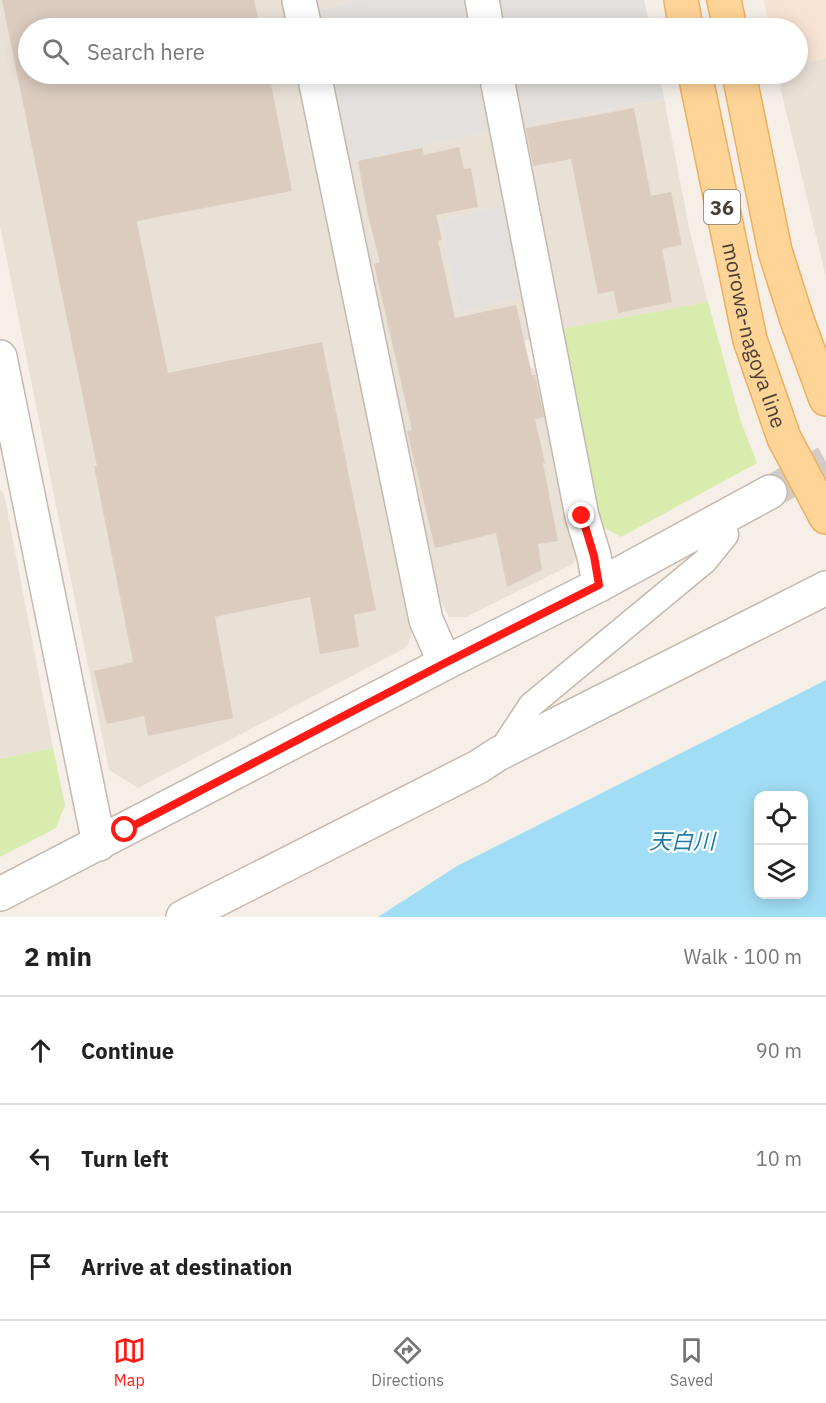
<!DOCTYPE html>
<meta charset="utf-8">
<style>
:root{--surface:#fff;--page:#f6f6f6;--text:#222;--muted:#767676;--line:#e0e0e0;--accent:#ff1a15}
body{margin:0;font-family:"IBM Plex Sans","Noto Sans JP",sans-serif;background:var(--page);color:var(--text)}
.controls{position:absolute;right:18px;bottom:18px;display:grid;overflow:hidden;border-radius:12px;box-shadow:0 3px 15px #0003}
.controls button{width:54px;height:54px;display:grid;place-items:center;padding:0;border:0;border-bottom:2px solid var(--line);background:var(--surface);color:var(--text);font:30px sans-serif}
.stop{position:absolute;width:18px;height:18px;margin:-14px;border:4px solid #ff1a15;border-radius:50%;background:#fff}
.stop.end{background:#ff1a15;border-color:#fff;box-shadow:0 2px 6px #0008}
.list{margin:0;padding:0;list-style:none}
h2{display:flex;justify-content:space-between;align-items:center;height:78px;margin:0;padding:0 24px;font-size:26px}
h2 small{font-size:20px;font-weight:400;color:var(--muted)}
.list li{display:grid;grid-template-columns:39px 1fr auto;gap:18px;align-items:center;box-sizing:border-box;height:108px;padding:0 24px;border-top:2px solid var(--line)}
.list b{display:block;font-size:22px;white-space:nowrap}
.list em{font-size:20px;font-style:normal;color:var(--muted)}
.icon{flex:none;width:33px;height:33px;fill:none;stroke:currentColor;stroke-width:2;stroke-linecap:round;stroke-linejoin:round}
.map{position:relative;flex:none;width:826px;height:917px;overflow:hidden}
.search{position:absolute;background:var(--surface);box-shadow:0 3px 15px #0003;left:18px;right:18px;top:18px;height:66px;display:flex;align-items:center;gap:15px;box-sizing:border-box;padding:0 21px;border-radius:33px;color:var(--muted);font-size:22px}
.sheet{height:402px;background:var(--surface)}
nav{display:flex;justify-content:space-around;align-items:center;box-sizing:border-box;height:84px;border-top:2px solid var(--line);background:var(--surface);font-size:16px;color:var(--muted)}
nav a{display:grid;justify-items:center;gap:3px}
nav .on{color:var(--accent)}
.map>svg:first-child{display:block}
.residential{fill:#e9e1d6}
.commercial{fill:#f8e3d2}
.green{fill:#d8ecae}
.parking{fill:#e3e0dd}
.water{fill:#a1def5;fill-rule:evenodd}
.building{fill:#dbccbf}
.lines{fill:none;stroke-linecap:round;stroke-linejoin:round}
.minor-tunnel{stroke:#d3ccc4;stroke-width:33;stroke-dasharray:33 16;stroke-linecap:butt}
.service-casing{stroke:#c4b9ad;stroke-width:27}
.minor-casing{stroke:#c4b9ad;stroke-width:36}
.primary-casing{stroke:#ecaf5f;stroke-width:36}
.service{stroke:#fff;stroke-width:24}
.minor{stroke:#fff;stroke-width:33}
.primary{stroke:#ffd497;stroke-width:33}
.route{stroke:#ff1a15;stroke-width:8}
.labels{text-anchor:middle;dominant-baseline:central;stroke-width:4.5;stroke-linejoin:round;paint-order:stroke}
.shield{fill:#fff;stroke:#807972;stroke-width:1.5}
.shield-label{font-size:20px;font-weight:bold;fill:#493f36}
.street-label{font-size:21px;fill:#493f36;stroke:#fff}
.water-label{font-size:22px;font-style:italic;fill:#247ea3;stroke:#fff}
</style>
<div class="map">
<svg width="826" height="917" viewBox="0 0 826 917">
<rect width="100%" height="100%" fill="#f5efe8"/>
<g class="residential">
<polygon points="0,0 283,0 289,28 28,28 28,74 298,74 413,630 407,647 138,788 109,770 0,226"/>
<polygon points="316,0 362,0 318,10"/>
<polygon points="826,58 826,277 777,74 798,74 798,64"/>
<polygon points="664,99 690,232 708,302 557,330 518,127"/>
<polygon points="496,130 511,204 440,220 459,312 529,296 537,338 462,355 543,370 581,555 571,565 466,617 449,617 439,597 426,552 348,162"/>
<polygon points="0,490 4,494 53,748 0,759"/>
</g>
<polygon class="commercial" points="764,0 826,0 826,58 798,64 798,28 769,28"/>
<g class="green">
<polygon points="708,302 741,422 757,463 621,537 605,528 593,512 557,330"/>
<polygon points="53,748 65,805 56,828 0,857 0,759"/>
</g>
<g class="parking">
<polygon points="362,0 470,0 476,28 321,28 318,10"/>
<polygon points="493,0 644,0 650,28 498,28"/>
<polygon points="330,74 485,74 496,130 348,162"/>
<polygon points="507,74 659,74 664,99 518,127"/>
<polygon points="511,204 529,296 459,312 440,220"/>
</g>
<path class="water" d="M826 680V917H378L457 866ZM758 796H804V894H758Z"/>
<g class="building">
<polygon points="2,0 254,0 260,28 28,28 28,74 269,74 292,191 137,221 138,228 168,373 322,342 376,610 354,615 359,647 320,654 310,597 215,617 233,718 148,736 144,716 107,724 94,671 133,662 94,466 97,466"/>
<polygon points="634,108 651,196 671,192 682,245 662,249 672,302 618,313 614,291 598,294 571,159 533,166 526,128"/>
<polygon points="459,147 464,169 471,168 478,207 436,215 442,240 438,241 455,318 516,305 532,375 535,375 544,417 535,419 545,463 543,463 558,541 538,544 542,570 507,587 496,533 435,548 407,431 412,430 374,264 380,262 367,211 358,161 422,148 424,155"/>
</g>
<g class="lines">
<polyline class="minor-tunnel" points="770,492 826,462"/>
<g class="service-casing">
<polyline id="service" points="500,752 531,705 705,561 726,535 722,517"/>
</g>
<g class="minor-casing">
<g id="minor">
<polyline points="299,0 305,28"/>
<polyline points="482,0 487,28"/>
<polyline points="314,74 426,620 445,663"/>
<polyline points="496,74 582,516 594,556 599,585"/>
<polyline points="0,357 99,844"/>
<polyline points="0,894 445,663 599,585 770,492"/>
<polyline points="183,917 478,767 498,754 826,588"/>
</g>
</g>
<g class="primary-casing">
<g id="primary">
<polyline points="681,0 686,28"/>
<polyline points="724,0 730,28"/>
<path id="s1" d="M695 74 750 340 784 438 826 517"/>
<polyline points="739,74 775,251 797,320 826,399"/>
</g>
</g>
<use href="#service" class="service"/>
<use href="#minor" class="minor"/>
<use href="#primary" class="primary"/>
</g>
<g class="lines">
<polyline class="route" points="125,830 445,663 599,585 594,556 582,516"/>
</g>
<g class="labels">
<rect class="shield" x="704" y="190" width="36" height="34" rx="4.5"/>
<g class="shield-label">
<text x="722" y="207">36</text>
</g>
<g class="street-label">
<text stroke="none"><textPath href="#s1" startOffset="268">morowa-nagoya line</textPath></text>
</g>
<g class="water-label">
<text x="682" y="840">天白川</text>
</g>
</g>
</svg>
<div class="controls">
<button><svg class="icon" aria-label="locate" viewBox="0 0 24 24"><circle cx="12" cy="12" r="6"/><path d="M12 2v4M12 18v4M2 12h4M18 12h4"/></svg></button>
<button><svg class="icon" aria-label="layers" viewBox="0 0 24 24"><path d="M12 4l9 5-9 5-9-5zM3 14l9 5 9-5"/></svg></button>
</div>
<div class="stop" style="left:125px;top:830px"></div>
<div class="stop end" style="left:582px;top:516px"></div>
<div class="search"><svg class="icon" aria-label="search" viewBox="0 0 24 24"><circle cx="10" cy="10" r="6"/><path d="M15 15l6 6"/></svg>Search here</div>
</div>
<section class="sheet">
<h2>2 min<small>Walk · 100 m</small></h2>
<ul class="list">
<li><svg class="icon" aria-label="ahead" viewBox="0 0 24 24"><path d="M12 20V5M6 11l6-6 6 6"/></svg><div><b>Continue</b></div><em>90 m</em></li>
<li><svg class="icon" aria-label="left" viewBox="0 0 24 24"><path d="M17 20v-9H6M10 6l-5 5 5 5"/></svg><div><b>Turn left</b></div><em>10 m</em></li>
<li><svg class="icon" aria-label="arrive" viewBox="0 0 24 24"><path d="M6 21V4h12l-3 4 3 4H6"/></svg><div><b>Arrive at destination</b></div></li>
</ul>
</section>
<nav>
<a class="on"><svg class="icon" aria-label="map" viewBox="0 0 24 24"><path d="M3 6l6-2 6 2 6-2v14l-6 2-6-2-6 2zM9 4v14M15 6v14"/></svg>Map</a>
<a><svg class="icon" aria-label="directions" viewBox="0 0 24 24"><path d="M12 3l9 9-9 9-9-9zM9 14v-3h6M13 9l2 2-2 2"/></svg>Directions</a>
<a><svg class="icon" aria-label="saved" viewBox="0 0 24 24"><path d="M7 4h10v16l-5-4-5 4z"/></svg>Saved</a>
</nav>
